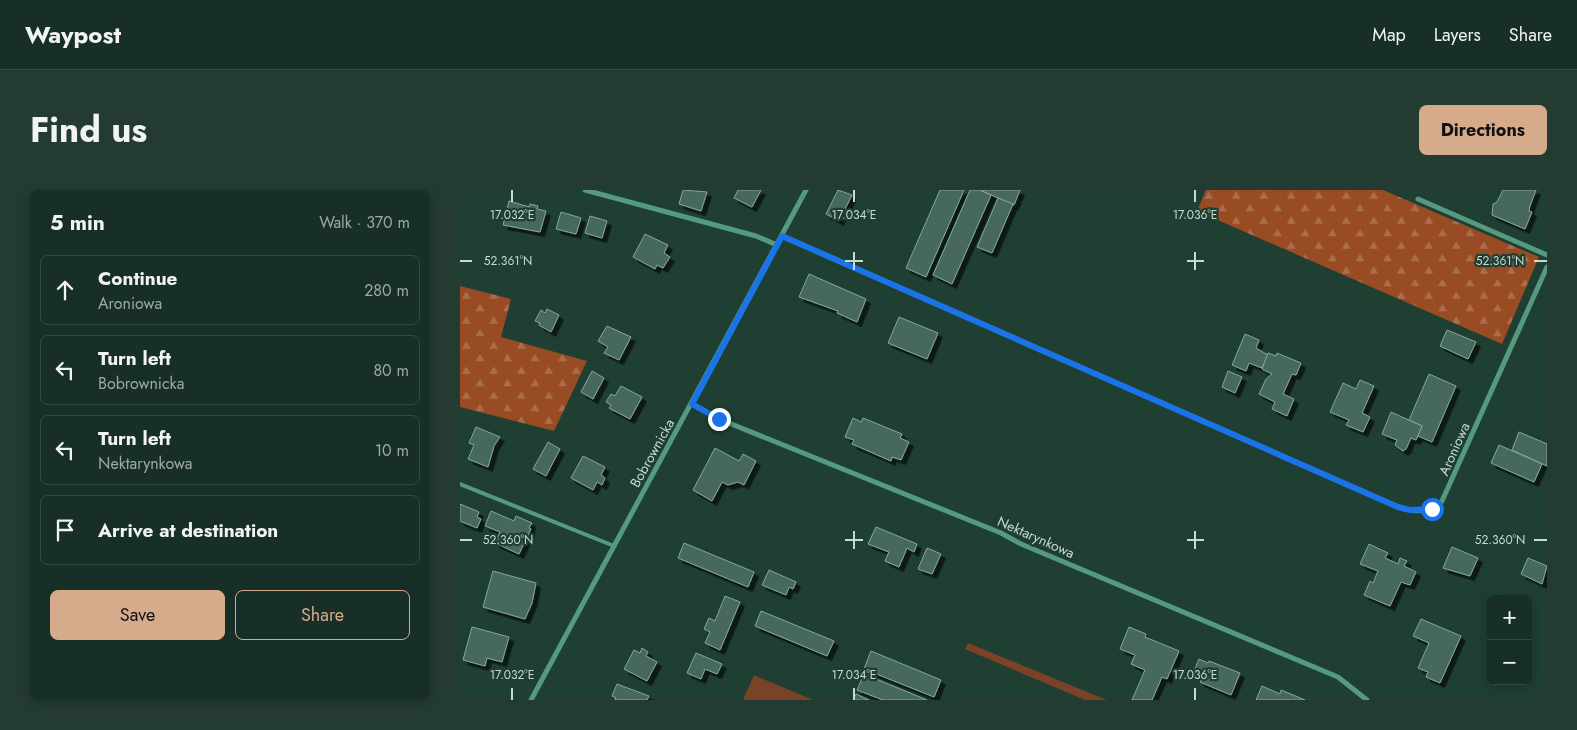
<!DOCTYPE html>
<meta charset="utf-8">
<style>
:root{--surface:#172f26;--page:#243b32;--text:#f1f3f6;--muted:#9ea9a7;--line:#364a43;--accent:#d6ab8b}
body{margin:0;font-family:Jost,sans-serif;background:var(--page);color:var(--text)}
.controls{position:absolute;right:15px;bottom:15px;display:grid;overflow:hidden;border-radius:8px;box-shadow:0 2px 12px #0003}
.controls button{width:45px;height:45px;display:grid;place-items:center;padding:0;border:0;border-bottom:1px solid var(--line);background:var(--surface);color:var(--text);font:25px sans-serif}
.stop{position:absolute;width:15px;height:15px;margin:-11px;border:4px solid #1a73e8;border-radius:50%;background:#fff}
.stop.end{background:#1a73e8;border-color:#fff;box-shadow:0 1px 5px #0008}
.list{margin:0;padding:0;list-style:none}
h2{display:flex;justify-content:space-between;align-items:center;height:65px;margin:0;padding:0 20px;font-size:21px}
h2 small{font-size:16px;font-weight:400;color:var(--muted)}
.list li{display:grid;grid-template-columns:32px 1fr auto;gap:15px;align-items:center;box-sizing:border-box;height:70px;margin:0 10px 10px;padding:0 10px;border:1px solid var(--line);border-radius:8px}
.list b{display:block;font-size:19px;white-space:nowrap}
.list p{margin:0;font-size:16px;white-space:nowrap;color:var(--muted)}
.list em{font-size:16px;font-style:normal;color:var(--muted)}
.actions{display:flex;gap:10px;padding:15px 20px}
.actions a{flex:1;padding:11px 0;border:1px solid var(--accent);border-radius:8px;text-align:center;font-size:18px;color:var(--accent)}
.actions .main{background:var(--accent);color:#111}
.icon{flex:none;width:28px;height:28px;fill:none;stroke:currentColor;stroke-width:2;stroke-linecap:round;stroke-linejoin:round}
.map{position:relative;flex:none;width:1087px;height:510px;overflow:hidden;border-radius:8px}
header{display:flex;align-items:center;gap:30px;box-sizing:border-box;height:70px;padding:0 25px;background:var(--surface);border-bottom:1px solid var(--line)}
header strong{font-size:24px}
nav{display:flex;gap:28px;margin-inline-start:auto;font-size:18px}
.intro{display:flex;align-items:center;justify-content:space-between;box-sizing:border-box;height:120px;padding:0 30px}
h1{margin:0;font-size:35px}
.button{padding:12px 22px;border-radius:8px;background:var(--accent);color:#111;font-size:18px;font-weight:700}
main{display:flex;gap:30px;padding:0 30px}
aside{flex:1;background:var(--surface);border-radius:8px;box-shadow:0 2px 12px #0003}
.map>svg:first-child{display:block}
.grass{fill:#7a4227}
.forest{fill:url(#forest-firs)}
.building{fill:#46685b;stroke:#85a89a;filter:url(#shadow)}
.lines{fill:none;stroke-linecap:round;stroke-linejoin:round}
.service{stroke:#559980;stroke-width:4}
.minor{stroke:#559980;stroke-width:5}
.route{stroke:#1a73e8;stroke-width:6}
.ticks{fill:none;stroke:#c8dad2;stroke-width:2}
.labels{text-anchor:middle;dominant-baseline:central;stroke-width:4.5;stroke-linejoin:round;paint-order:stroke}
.street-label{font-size:14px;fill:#c8dad2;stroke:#1f3f33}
.ticks-label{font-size:12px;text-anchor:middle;fill:#c8dad2;stroke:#1f3f33;stroke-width:4.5;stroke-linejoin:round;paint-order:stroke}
</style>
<header>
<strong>Waypost</strong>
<nav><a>Map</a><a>Layers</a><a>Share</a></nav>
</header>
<div class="intro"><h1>Find us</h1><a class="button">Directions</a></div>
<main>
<aside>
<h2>5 min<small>Walk · 370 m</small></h2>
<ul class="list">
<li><svg class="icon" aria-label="ahead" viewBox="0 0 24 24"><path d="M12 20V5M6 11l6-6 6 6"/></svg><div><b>Continue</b><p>Aroniowa</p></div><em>280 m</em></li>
<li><svg class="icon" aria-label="left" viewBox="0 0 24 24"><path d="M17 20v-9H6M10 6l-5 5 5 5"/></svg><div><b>Turn left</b><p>Bobrownicka</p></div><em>80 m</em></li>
<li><svg class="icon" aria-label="left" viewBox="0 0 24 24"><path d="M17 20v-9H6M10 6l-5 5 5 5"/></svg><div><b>Turn left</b><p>Nektarynkowa</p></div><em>10 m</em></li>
<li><svg class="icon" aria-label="arrive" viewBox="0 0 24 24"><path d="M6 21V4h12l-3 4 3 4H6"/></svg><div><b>Arrive at destination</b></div></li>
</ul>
<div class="actions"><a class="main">Save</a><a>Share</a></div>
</aside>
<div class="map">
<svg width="1087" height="510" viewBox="0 0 1087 510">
<defs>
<pattern id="forest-firs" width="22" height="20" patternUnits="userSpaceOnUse" patternTransform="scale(1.25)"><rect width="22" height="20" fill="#994c23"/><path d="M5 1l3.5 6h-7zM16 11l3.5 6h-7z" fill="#aa6e4c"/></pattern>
<filter id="shadow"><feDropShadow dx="4.5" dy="4.5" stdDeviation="0" flood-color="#0009"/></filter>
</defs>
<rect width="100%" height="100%" fill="#1f3f33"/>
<g class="grass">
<polygon points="508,453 647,510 625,510 505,459"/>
<polygon points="294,485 353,510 283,510"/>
</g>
<g class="forest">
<polygon points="746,0 923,0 1079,67 1042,154 737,21"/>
<polygon points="0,96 51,109 41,147 127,171 94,241 0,217"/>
</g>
<g class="building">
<polygon points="223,0 247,2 241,21 219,14"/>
<polygon points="278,0 301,0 292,17 274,8"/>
<polygon points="378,0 392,5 379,31 366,24"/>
<polygon points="480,0 504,0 466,87 446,78"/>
<polygon points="510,0 520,0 531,5 492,94 473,85"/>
<polygon points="520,0 560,0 554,15"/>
<polygon points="1043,0 1076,0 1070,16 1069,21 1072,22 1065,39 1032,25 1033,14 1037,12"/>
<polygon points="538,8 553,14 532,63 517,57"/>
<polygon points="49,11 69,17 70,14 78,16 77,19 86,21 80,42 43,35"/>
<polygon points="101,22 121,28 116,44 96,39"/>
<polygon points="130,26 147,31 142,48 125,43"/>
<polygon points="185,44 208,55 204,63 210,67 203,78 197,75 195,79 173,67"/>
<polygon points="349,84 406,109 397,132 377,123 378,121 339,107"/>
<polygon points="87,119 99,125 91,142 79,135 80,133 75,131 81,120 85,123"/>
<polygon points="439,127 478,143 467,169 428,153"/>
<polygon points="147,136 171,147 159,170 144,163 148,157 138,151"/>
<polygon points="987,140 1016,152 1008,169 980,156"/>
<polygon points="785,144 799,150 796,158 808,165 802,178 789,173 786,181 772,175"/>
<polygon points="808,163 816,166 817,163 841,173 836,185 832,184 823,204 834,209 827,226 812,219 815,212 799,204 806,189 812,184 802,179"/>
<polygon points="132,181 144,188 133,209 121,202"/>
<polygon points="768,181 782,187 775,203 762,197"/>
<polygon points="969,184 996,196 972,252 958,246 962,236 949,230"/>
<polygon points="900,190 914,196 902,223 910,227 903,242 886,235 889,230 870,222 883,193 896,199"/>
<polygon points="161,196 182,207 170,229 149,218 151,215 146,212 151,204 155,206"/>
<polygon points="931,222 962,236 956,250 951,248 946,259 943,261 935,255 937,250 922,244"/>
<polygon points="393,228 401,232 403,228 442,244 440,248 449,252 441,270 432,267 431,271 392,254 394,250 385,247"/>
<polygon points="16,237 40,247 34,256 28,277 8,269 14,255 9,253"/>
<polygon points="1059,242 1087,254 1087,276 1052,260"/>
<polygon points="88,252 100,259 86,286 73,279"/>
<polygon points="1039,255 1082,274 1074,292 1031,273"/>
<polygon points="255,258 279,271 283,264 296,271 284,295 278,292 268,295 262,292 252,311 233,300"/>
<polygon points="123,266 145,277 141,285 145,288 142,295 137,292 133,300 111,288"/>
<polygon points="0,314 19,322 17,327 21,329 17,338 0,331"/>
<polygon points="31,321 54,331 56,326 72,333 69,338 71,339 59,364 35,353 40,342 25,336"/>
<polygon points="416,337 457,354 454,362 447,358 439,377 425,371 429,362 408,354"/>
<polygon points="224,353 294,382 288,397 218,368"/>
<polygon points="909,354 928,363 925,368 938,374 940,368 947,371 944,376 956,382 950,395 941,392 930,416 904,405 910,391 913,393 918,381 900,374"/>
<polygon points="992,357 1018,368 1010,386 983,378"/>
<polygon points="467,358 481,364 472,384 458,379"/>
<polygon points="1068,368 1087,376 1082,394 1061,384"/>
<polygon points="309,380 336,392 333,399 329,397 326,405 302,395"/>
<polygon points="33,381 76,393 72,413 65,429 23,417"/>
<polygon points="265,406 280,412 260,460 245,453 250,442 244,439 249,428 255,431"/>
<polygon points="301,421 374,451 367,466 295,436"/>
<polygon points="961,429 1001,446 980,493 966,487 968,482 958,478 969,453 953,446"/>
<polygon points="12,437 49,447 42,472 27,468 25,476 3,470"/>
<polygon points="669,437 686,444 685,447 719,461 707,489 702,487 692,510 672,510 685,480 671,474 675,465 660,459"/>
<polygon points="182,458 188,462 186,466 197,472 187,491 164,479 174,460 180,463"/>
<polygon points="411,461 481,490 474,507 404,479"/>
<polygon points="236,463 262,474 257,484 245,479 241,489 227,483"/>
<polygon points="739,469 748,473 749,471 780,483 771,505 740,492 741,490 732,486"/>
<polygon points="404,484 467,510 423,510 397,500"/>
<polygon points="157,494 189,506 187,510 155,510 156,508 152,506"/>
<polygon points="802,496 820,504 821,500 845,510 796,510"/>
<polygon points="396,504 409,510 393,510"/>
</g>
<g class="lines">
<polyline class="service" points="0,294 154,356"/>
<g class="minor">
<polyline points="125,0 296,46 317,55"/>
<polyline points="958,9 1087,65"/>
<path d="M322 46 938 317C955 322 969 324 982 311L1087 77"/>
<polyline points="232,214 259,229 541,343 561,354 878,487 907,510"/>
<polyline points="71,510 346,0"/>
</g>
</g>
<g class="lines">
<polyline class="route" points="259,229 232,214 322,46 938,317 950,320 972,319"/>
</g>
<path class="ticks" d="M52 0V12M394 0V12M735 0V12M394 62V80M735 62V80M0 71H12M385 71H403M727 71H744M1074 71H1087M394 341V359M735 341V359M0 350H12M385 350H403M727 350H744M1074 350H1087M52 498V510M394 498V510M735 498V510"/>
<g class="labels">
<g class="street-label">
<text transform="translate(994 259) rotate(-66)">Aroniowa</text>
<text transform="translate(192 263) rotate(-61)">Bobrownicka</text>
<text transform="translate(576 347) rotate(24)">Nektarynkowa</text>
</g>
</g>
<g class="ticks-label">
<text x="52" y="29">17.032°E</text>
<text x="394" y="29">17.034°E</text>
<text x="735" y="29">17.036°E</text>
<text x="48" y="75">52.361°N</text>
<text x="1040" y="75">52.361°N</text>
<text x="48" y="354">52.360°N</text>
<text x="1040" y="354">52.360°N</text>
<text x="52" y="489">17.032°E</text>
<text x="394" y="489">17.034°E</text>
<text x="735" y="489">17.036°E</text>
</g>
</svg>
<div class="controls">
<button>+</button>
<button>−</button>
</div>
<div class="stop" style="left:972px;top:319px"></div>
<div class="stop end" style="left:259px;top:229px"></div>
</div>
</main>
